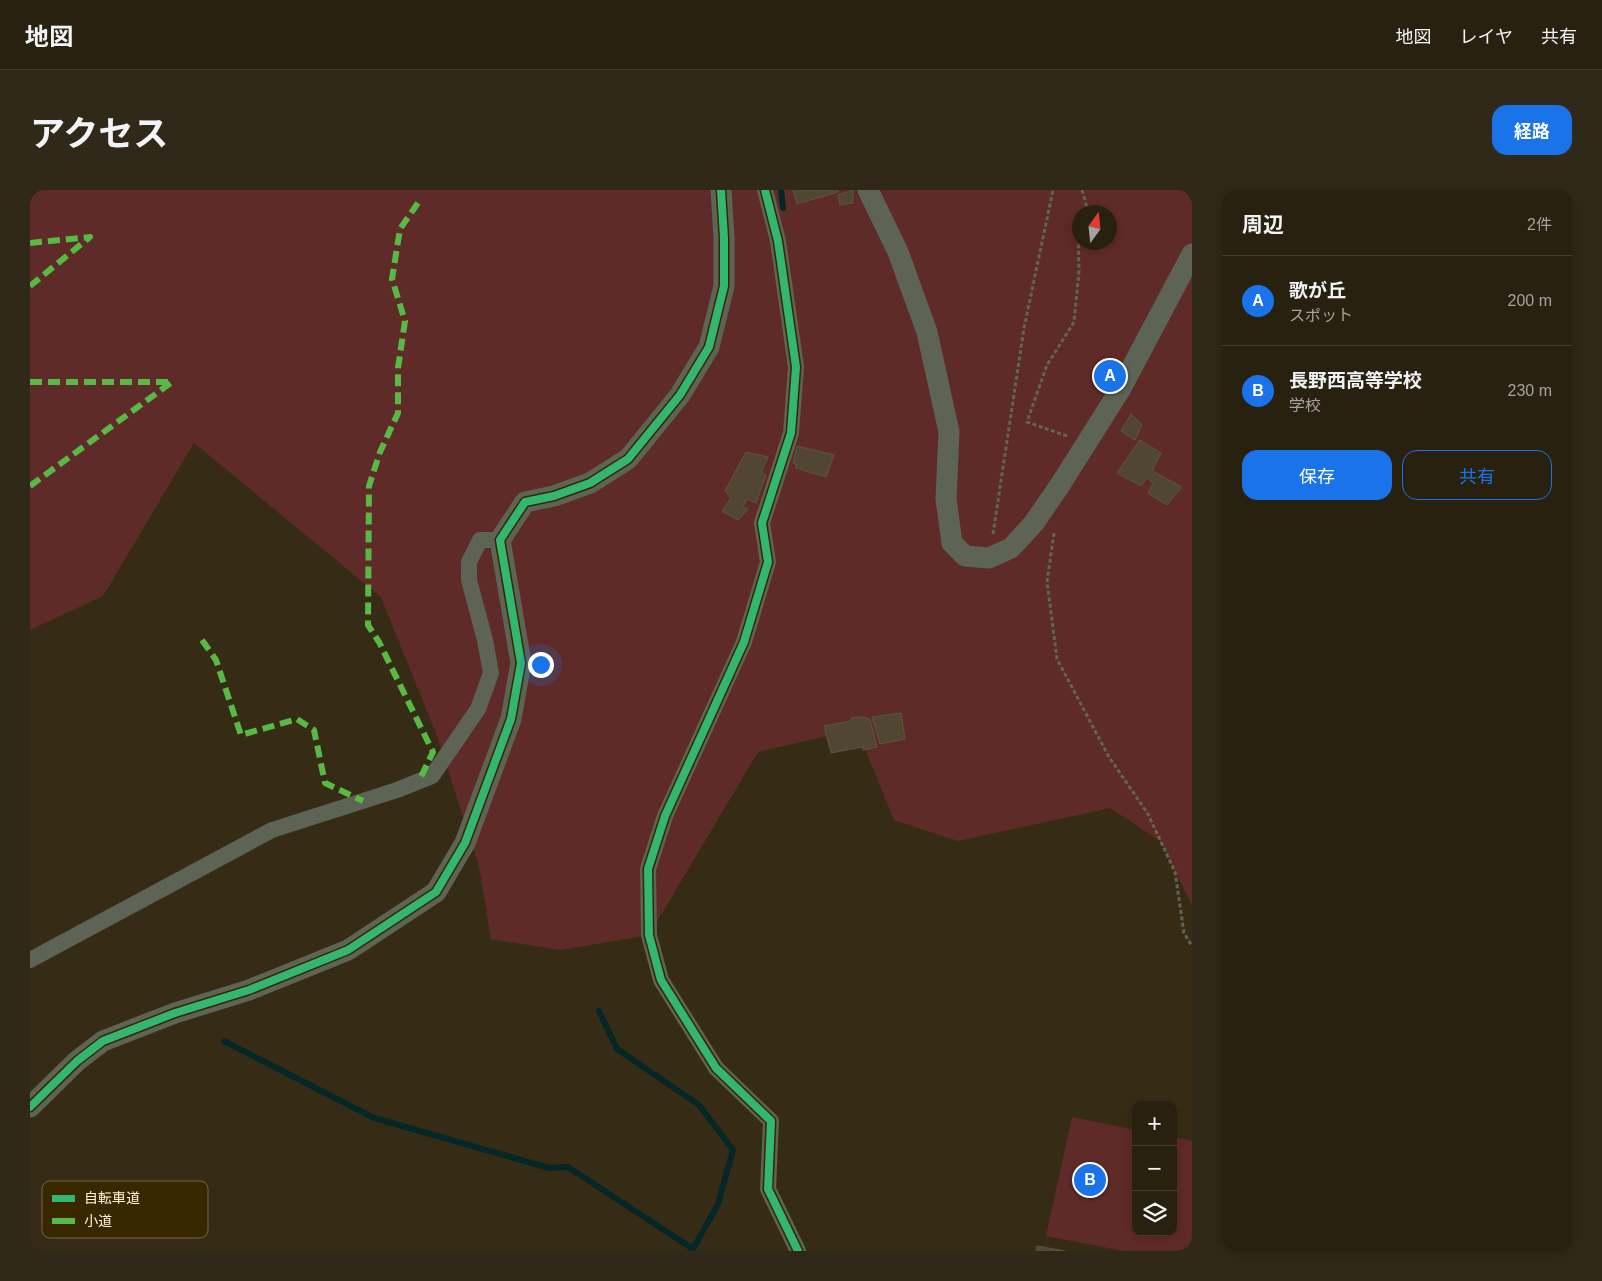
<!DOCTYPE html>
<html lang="ja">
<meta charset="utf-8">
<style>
:root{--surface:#282110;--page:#302919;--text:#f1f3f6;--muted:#a5a39f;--line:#443e30;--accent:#1a73e8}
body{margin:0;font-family:Helvetica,"Noto Sans JP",sans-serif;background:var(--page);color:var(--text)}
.controls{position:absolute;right:15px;bottom:15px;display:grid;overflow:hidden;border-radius:10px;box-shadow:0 2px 12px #0003}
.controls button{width:45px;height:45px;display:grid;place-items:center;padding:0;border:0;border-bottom:1px solid var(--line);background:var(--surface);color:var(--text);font:25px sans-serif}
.compass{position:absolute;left:1042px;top:15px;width:45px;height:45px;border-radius:50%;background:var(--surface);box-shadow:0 2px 12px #0003;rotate:15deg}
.you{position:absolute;left:510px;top:474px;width:18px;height:18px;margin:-12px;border:4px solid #fff;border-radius:50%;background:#1a73e8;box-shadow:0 0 0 8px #1a73e833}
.badge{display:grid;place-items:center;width:32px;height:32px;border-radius:50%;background:var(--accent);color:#fff;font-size:16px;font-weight:700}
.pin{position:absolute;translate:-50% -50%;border:2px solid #fff;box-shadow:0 1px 5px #0006}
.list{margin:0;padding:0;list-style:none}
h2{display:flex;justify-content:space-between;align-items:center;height:65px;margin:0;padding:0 20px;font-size:21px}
h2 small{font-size:16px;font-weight:400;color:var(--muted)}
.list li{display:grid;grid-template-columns:32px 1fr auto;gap:15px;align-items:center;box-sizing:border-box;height:90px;padding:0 20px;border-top:1px solid var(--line)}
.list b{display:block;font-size:19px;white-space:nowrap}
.list p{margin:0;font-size:16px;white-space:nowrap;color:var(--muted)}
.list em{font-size:16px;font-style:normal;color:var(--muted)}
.actions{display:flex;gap:10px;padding:15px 20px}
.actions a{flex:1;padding:11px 0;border:1px solid var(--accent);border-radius:15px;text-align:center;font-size:18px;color:var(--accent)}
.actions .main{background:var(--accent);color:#fff}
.icon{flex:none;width:28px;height:28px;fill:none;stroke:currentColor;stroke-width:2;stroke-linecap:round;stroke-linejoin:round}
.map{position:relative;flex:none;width:1162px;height:1061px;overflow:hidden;border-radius:15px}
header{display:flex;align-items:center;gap:30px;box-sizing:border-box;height:70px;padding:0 25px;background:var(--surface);border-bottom:1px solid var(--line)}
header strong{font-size:24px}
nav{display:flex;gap:28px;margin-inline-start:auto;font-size:18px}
.intro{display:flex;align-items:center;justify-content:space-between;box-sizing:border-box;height:120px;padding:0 30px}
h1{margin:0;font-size:35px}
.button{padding:12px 22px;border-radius:15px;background:var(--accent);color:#fff;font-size:18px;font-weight:700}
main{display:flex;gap:30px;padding:0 30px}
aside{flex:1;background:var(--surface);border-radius:15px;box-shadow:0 2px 12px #0003}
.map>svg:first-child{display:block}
.green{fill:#5f2b28;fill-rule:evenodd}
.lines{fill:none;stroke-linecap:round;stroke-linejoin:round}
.stream{stroke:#052727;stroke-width:6}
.building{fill:#504631;stroke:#5e5440}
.path{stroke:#616456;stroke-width:3;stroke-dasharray:4 2.5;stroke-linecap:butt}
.minor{stroke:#5d6455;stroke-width:16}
.tertiary{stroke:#5d6455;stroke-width:21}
.quiet{stroke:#58b947;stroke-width:6;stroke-dasharray:12 6;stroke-linecap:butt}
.cycleway-casing{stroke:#392700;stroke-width:11}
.cycleway{stroke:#33b770;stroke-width:8}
.key{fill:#392700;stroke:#746443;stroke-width:1}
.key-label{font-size:14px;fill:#fff3de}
</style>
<header>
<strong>地図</strong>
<nav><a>地図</a><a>レイヤ</a><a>共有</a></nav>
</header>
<div class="intro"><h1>アクセス</h1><a class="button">経路</a></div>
<main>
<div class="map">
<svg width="1162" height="1061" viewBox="0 0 1162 1061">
<rect width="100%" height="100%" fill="#362c16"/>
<g class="green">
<path d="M0 0H1162V715L1130 651 1080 618 928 651 864 630 827 539 728 562 619 745 531 760 461 749 449 676 407 546 351 407 164 253 73 406 0 440ZM1050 22H1080V52H1050Z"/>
<polygon points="1042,927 1106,940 1106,1042 1143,1042 1143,947 1162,951 1162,1061 1094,1061 1016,1046"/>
</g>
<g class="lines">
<g class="stream">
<polyline points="751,0 753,18"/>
<polyline points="569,821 587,859 669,915 703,960 688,1014 662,1061"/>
<polyline points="194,851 344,928 519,978 538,977 663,1059"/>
</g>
</g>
<g class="building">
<polygon points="763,0 808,0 808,2 767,14"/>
<polygon points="823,0 823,13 810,15 808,5"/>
<polygon points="1101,224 1112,235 1105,250 1091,241"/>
<polygon points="1110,250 1131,263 1122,281 1152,297 1137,315 1118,303 1123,293 1117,288 1111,296 1087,283"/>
<polygon points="767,256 804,265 796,287 766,278 766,274 763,273"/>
<polygon points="716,262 738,267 731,283 736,285 726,313 717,309 713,317 718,319 708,330 692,321 701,308 695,301"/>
<polygon points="871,523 875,549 850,554 842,527"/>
<polygon points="833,527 840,529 847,557 833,560 832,557 801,563 794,536 821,531 821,528"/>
<polygon points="1007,1056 1035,1061 1006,1061"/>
</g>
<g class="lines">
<g class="path">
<polyline points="1052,0 1057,18 1055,22"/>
<polyline points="1037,246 997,232 1017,175 1044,132 1049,81 1048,40 1050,37"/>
<polyline points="1024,343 1017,392 1027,469 1079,567 1118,624 1145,682 1154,743 1162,756"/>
<polyline points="963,344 994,138 1023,0"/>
</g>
<g class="minor">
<polyline points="735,0 748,51 766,177 761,243 732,333 738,372 714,452 635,626 618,679 619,745 631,790 686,878 741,931 738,999 768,1061"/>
<polyline points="0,770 242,640 367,600 402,586 448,519 461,483 455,450 439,390 439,372 450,350 470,350"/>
</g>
<g class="tertiary">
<polyline points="838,0 868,62 897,142 919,242 916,309 922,353 935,366 959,368 981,358 1004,333 1030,295 1090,200 1162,64"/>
<polyline points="0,917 47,871 73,851 145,823 219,800 318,760 406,702 435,653 481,529 491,473 470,350 495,312 524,306 560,293 598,269 650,205 679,157 694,96 694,48 691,0"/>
</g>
<g class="quiet">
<polyline points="388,13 370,39 362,89 375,131 368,178 368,223 350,262 339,296 338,435 349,452 403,562 389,591"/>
<polyline points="0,53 60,47 0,96"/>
<polyline points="0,192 142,192 0,296"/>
<polyline points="172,450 186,470 211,545 267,529 284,540 295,593 333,611"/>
</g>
<g class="cycleway-casing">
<g id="cycleway">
<polyline points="735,0 748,51 766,177 761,243 732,333 738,372 714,452 635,626 618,679 619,745 631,790 686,878 741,931 738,999 768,1061"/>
<polyline points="0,917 47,871 73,851 145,823 219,800 318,760 406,702 435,653 481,529 491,473 470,350 495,312 524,306 560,293 598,269 650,205 679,157 694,96 694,48 691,0"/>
</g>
</g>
<use href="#cycleway" class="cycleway"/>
</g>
<rect x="12" y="991" width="166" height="57" rx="8" class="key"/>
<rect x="22" y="1005" width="23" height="7" fill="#33b770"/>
<rect x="22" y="1028" width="23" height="6" fill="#58b947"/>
<g class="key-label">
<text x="54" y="1013">自転車道</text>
<text x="54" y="1036">小道</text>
</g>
</svg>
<div class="controls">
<button>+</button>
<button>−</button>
<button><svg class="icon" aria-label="layers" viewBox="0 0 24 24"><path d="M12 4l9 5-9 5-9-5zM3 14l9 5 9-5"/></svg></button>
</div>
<svg class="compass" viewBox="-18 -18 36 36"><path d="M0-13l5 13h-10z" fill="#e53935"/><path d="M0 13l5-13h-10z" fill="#a5a39f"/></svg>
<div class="you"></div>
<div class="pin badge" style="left:1080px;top:186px">A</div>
<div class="pin badge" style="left:1060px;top:990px">B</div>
</div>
<aside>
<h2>周辺<small>2件</small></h2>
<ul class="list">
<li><span class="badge">A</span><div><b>歌が丘</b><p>スポット</p></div><em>200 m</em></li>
<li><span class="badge">B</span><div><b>長野西高等学校</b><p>学校</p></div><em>230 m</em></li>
</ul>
<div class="actions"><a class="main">保存</a><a>共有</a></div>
</aside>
</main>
